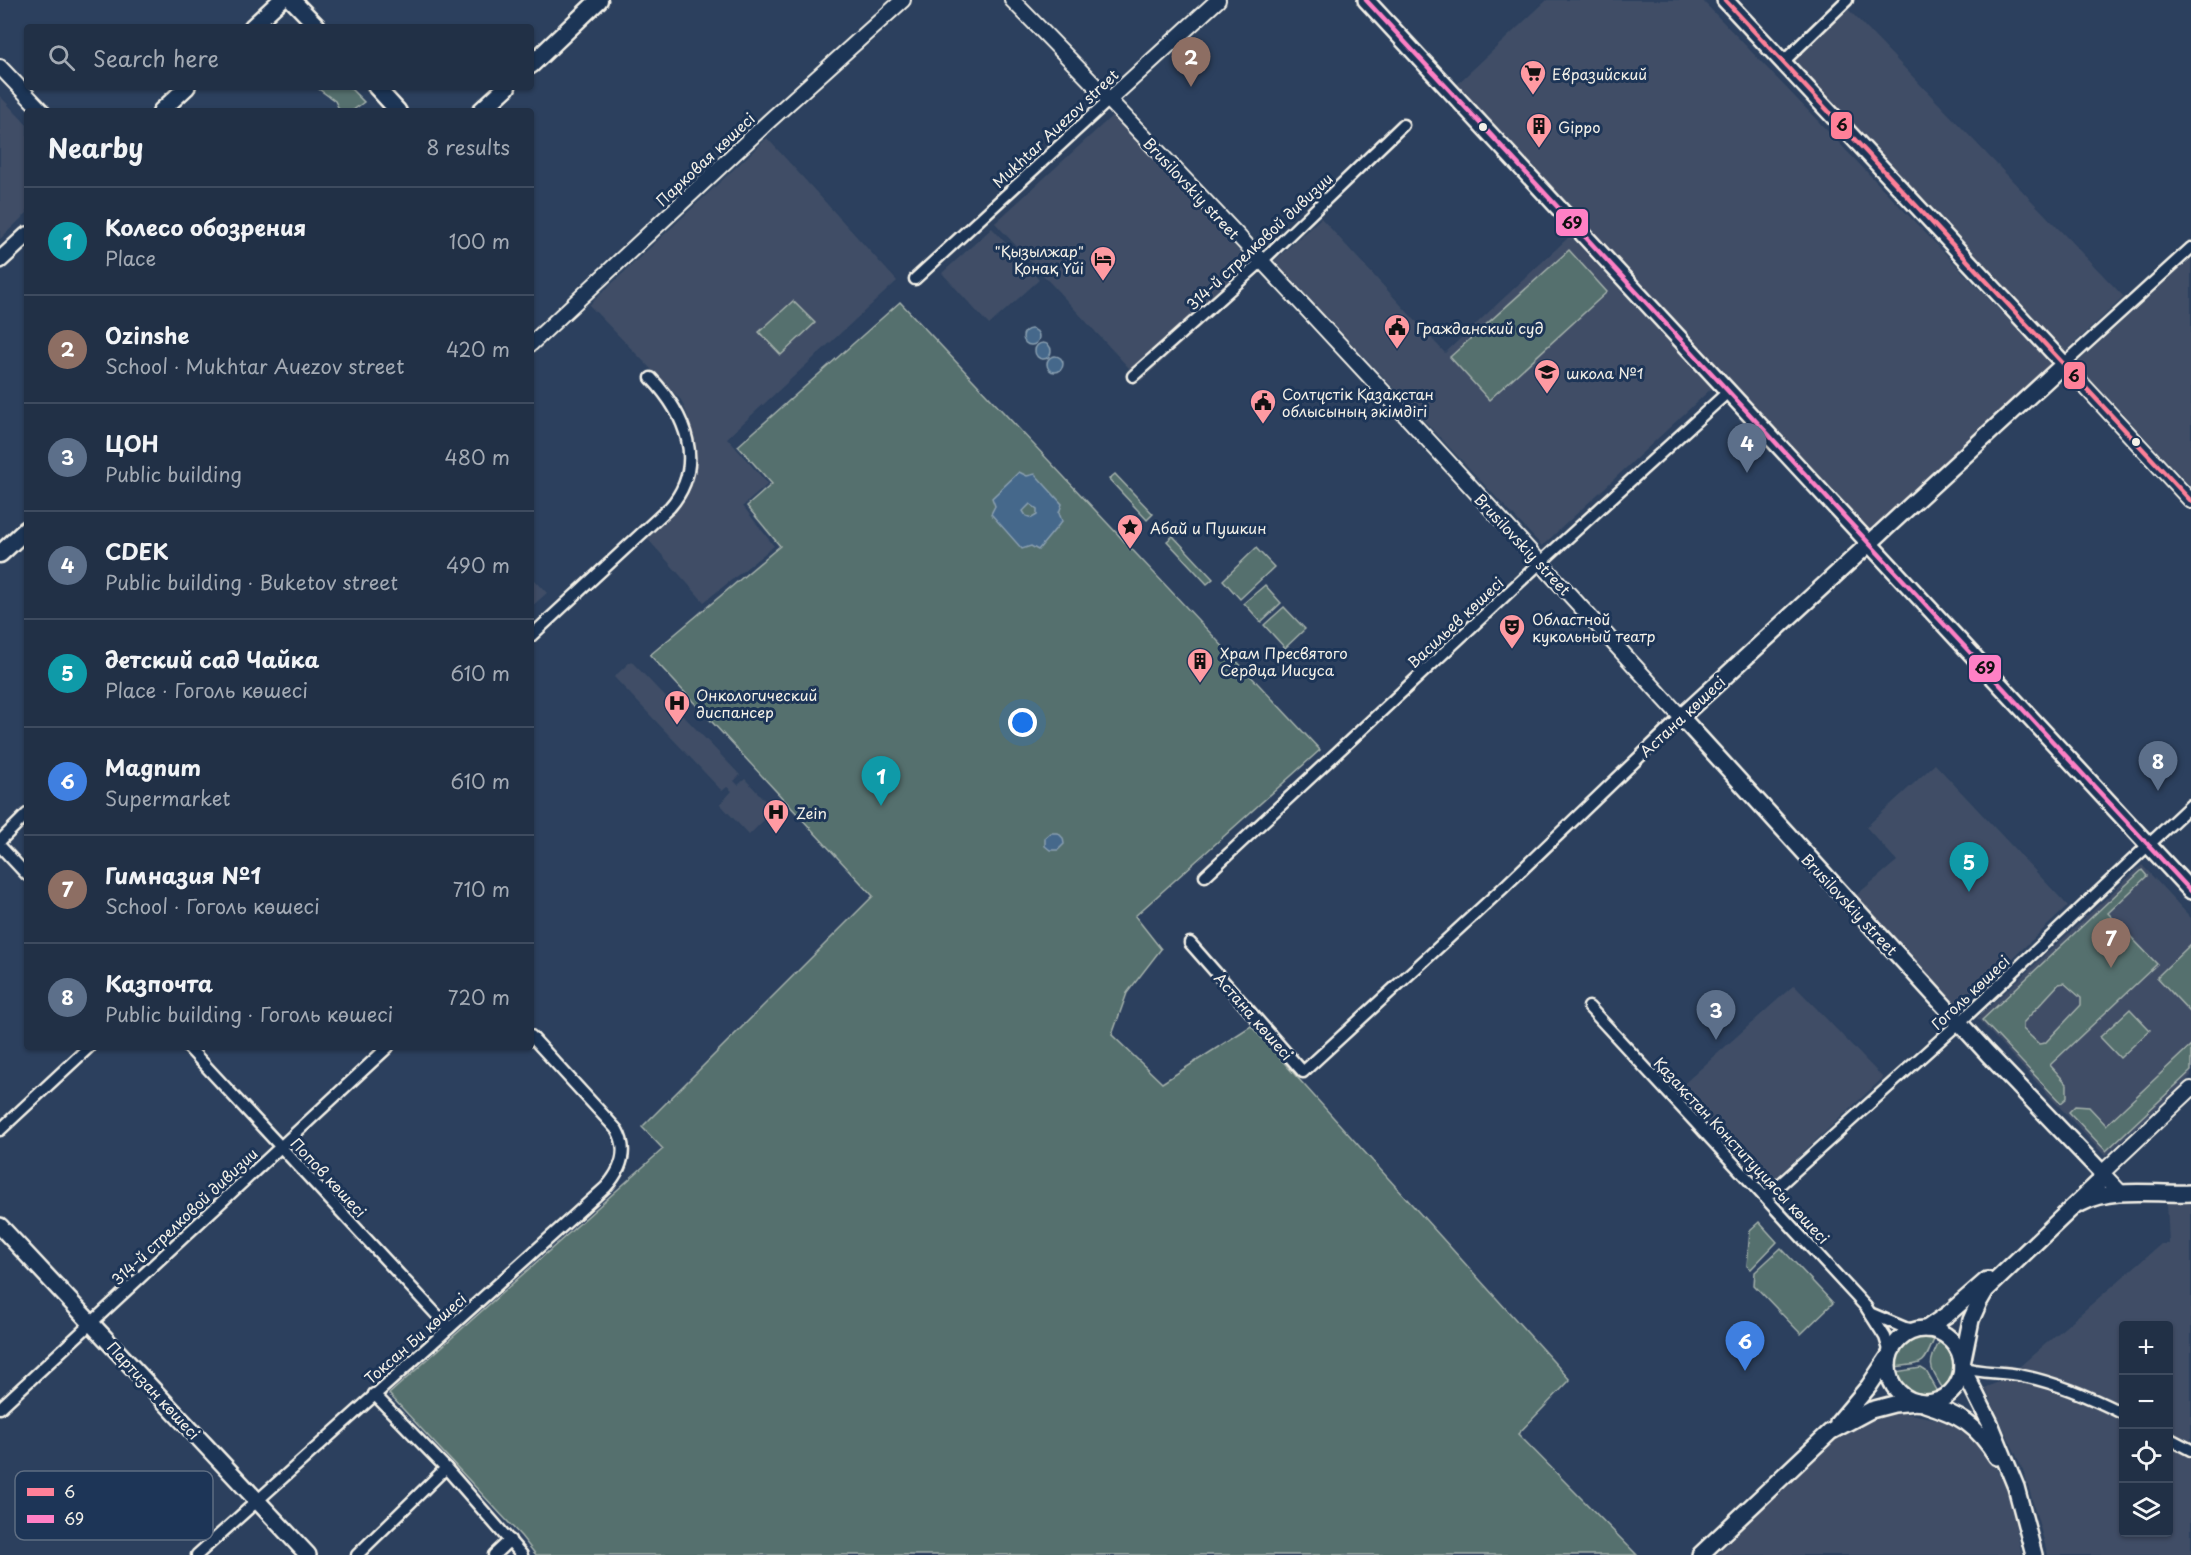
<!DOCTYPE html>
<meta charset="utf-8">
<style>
:root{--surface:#213046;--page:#29384d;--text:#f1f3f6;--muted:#a2a9b3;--line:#3e4b5f;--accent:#bca0f2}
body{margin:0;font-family:"Playpen Sans",sans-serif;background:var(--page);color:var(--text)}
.controls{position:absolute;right:18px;bottom:18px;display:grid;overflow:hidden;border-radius:6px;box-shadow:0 2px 4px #0004}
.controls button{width:54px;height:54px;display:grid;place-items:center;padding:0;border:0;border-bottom:2px solid var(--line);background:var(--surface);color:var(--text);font:30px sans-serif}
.you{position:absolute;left:1023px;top:723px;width:21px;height:21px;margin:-15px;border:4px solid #fff;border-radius:50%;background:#1a73e8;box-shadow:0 0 0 9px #1a73e833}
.badge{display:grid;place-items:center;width:39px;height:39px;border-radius:50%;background:var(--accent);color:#fff;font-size:20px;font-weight:700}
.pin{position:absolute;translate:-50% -50px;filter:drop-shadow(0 2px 3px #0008)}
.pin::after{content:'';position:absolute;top:32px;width:21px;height:18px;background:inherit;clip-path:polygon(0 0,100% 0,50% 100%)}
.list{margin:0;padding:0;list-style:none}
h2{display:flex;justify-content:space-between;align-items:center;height:78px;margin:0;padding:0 24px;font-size:26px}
h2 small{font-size:20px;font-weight:400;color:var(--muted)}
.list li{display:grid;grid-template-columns:39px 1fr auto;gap:18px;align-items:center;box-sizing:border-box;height:108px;padding:0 24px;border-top:2px solid var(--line)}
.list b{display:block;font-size:22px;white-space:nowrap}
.list p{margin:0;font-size:20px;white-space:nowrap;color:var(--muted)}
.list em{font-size:20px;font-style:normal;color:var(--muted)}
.icon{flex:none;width:33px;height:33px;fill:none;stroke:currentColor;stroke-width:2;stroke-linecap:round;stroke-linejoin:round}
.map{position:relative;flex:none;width:2191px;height:1555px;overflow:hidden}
.search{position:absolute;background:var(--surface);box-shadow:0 2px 4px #0004;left:24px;top:24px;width:510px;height:66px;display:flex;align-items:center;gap:15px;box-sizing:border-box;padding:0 21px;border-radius:6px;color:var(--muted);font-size:22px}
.panel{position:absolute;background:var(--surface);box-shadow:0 2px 4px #0004;left:24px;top:108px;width:510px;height:942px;border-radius:6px}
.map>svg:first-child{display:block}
.built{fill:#3f4d66;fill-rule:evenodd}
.green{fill:#55706e;stroke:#a4b0ab;stroke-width:1.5;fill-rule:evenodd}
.water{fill:#44688b;stroke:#8a9fb0;stroke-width:1.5;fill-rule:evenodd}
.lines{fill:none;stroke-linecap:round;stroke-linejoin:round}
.minor-casing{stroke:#f4f1e8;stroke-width:15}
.tertiary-casing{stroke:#f4f1e8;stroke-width:18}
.secondary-casing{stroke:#f4f1e8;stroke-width:20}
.primary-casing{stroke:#f4f1e8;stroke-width:21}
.minor{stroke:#1d3557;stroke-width:10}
.tertiary{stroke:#1d3557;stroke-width:14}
.secondary{stroke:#1d3557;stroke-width:15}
.primary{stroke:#1d3557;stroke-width:16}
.bus-1-casing{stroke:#1d3557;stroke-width:9}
.bus-2-casing{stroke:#1d3557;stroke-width:9}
.bus-1{stroke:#ff8098;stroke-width:4.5}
.bus-2{stroke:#ff80c5;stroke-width:4.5}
.bus-dot{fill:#f4f1e8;stroke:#1d3557;stroke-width:2}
.labels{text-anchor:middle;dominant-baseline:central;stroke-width:6;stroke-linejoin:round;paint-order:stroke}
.poi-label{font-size:15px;fill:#f4f1e8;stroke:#1d3557;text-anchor:start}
.street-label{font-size:15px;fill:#f4f1e8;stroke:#1d3557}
.key{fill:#1d3557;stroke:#5e6d82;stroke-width:1.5}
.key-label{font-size:16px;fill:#f4f1e8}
.line-badge{stroke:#1d3557;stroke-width:2}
.pale-badge-label{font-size:16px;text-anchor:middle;font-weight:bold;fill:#111}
</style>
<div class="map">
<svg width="2191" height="1555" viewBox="0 0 2191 1555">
<rect width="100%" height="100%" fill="#2c405e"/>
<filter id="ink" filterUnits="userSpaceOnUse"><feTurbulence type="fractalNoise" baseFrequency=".0167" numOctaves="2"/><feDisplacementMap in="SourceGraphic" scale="12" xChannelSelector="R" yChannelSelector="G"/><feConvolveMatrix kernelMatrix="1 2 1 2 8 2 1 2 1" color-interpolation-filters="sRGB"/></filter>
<g filter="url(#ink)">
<g class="built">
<polygon points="1547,0 1702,0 2052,365 1870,532 1454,87"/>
<polygon points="1848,9 2124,297 2066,351 1791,62"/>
<polygon points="0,96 27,125 27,213 0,239"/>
<polygon points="1113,115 1259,273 1141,381 995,223"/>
<polygon points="767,138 897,281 727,438 768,484 743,506 774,546 704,602 645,536 675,509 687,494 695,461 693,439 687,414 681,400 589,305"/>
<polygon points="1321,218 1445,353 1570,236 1712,388 1542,546 1274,261"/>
<polygon points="992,228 1039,280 989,325 942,273"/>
<polygon points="2191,258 2191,487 2076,364"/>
<polygon points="533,578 547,593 531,607 531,580"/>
<polygon points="631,661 740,775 734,781 738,785 745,779 774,810 749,835 720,804 732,791 727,787 722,791 614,677"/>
<polygon points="1935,764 2068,906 1958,1010 1854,897 1897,861 1866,827"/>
<polygon points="2142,865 2191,918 2191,1076 2105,1156 1977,1018"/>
<polygon points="1794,985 1883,1078 1767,1186 1678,1089"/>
<path d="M2167 1203H2191V1555H2048L2024 1472 1985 1388 2005 1379 2003 1364 2019 1367 2161 1244H2169ZM2124 1326H2168V1532H2124Z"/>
<polygon points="1888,1412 1910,1414 1959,1423 1973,1435 1989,1454 2003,1481 2010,1501 2022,1555 1716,1555 1832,1439 1868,1417"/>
</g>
<g class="green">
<polygon points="316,87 349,87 364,102 352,111 340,111 335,101"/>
<polygon points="1569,250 1607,292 1489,400 1450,357"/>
<polygon points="793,301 815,323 781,355 759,332"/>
<polygon points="900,302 1320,750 1135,916 1161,949 1127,993 1112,1035 1162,1083 1251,1026 1570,1380 1518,1434 1637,1555 536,1555 521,1536 389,1394 663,1149 642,1127 873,896 650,655 780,546 747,506 772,484 738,446"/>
<polygon points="1115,474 1153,514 1147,520 1109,479"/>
<polygon points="1173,536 1213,579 1207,584 1167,541"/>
<polygon points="1256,548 1274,567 1240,599 1223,580"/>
<polygon points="1265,585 1281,603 1261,622 1244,603"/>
<polygon points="1284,607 1305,629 1285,648 1264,625"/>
<path d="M2142 870 2147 876 2108 913 2157 964 2050 1065 2067 1084V1098L2061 1103 1982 1020ZM2064 983 2081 998V1005L2045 1043 2039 1044 2023 1029V1023L2059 984Z"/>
<polygon points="2191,944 2191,1013 2157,977"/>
<polygon points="2130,1009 2150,1030 2120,1058 2100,1037"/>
<polygon points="2191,1045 2191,1071 2106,1151 2069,1112 2075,1106 2089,1107 2106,1125"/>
<polygon points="1759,1222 1777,1242 1751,1269 1747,1266 1750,1230"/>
<polygon points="1781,1248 1833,1303 1801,1334 1754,1285 1755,1272"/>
<path d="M1922 1335 1935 1337C1923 1366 1926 1363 1895 1367 1896 1349 1906 1339 1922 1335Z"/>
<path d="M1940 1340C1958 1352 1959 1374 1943 1389 1928 1364 1928 1366 1940 1340Z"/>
<path d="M1921 1368 1926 1371 1938 1392C1919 1400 1901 1391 1895 1372Z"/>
</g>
<g class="water">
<circle cx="1031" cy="337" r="8"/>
<circle cx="1043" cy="351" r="8"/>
<circle cx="1055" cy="364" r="8"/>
<path d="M1019 472 1027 476 1035 474 1062 504 1059 513 1062 521 1038 550 1031 546 1022 549 991 514 995 506 992 498ZM1030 504 1037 509V515L1032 518 1026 516 1023 511Z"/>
<polygon points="1051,833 1058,833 1063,838 1064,844 1058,850 1050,850 1045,846 1045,838"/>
</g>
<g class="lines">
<g class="minor-casing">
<g id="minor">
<polyline points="1783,62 1847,0"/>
<polyline points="915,279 1110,99"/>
<polyline points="2064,364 2191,248"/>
<polyline points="1133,376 1261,262 1403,125"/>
<path d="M531 636 670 507C707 464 685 414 651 378"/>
<polyline points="0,841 27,814"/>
<polyline points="0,846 27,875"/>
<polyline points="1205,876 1540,563 1729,391"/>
<polyline points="1190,943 1303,1072 1503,888 1681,717"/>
<polyline points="1589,1007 1866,1307 1885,1337 1890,1353"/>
<polyline points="188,1047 449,1328"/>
<polyline points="0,1130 89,1047"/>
<polyline points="1766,1197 1959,1023 2191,805"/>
<polyline points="1872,1314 1905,1328 1915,1330"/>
<path d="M1962 1367C1981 1374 2003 1371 2023 1376 2058 1383 2092 1398 2124 1414"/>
<polyline points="374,1394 446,1468 522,1555"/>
<polyline points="0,1408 388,1047"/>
<polyline points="2168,1438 2191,1450"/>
<path d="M197 1555 606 1187C621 1170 629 1151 617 1130L531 1036"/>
<polyline points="357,1555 446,1468"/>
<polyline points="494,1555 510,1540"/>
</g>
</g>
<g class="tertiary-casing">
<g id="tertiary">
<path d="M1012 0C1240 233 1461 475 1681 717"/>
<polyline points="0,67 42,111"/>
<polyline points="1110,99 1218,0"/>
<polyline points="531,344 769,121 903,0"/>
<polyline points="2064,364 2191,501"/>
<polyline points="2121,1193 2102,1173 2191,1089"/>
</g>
</g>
<g class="secondary-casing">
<g id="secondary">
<polyline points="292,0 318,27"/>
<polyline points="1366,0 2191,891"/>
<polyline points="1725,0 2064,364 1681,717 1988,1054 2102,1173"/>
<polyline points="252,27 281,0"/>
<polyline points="376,87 398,111"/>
<polyline points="161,111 187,87"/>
<polyline points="0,260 27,235"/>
<path d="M2082 1203C2114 1186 2155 1195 2191 1193"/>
<polyline points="0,1226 308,1555"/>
<polyline points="1926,1329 1948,1314 1987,1280"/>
<circle cx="1925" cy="1366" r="37"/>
<polyline points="1962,1364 1971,1320 1979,1302 1986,1290 2099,1182 2102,1173"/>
<polyline points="1962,1367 1990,1423 2016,1487 2034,1555"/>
<path d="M1925 1404C1960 1415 1977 1425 1997 1457"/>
<polyline points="1838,1423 1869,1386 1889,1356"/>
<polyline points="1700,1555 1830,1432 1871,1410 1894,1404 1917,1402"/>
</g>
</g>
<g class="primary-casing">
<g id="primary">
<polyline points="531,65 599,0"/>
<polyline points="481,111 507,87"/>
<polyline points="0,554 27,529"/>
</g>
</g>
<use href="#minor" class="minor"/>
<use href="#tertiary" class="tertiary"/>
<use href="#secondary" class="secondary"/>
<use href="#primary" class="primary"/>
<g class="bus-1-casing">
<polyline id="bus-1" points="1725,0 2191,501"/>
</g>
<g class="bus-2-casing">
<polyline id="bus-2" points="1366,0 2191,891"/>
</g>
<use href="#bus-1" class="bus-1"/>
<use href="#bus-2" class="bus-2"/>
</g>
</g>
<defs>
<g id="supermarket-pin" transform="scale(1.35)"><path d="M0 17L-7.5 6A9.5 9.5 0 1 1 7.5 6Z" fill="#ff9aa2" stroke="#1d3557"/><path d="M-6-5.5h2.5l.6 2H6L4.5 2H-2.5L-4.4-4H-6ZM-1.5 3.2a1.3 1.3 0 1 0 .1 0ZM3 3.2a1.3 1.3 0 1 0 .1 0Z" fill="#111"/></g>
<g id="building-pin" transform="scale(1.35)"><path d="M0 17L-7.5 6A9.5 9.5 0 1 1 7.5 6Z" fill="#ff9aa2" stroke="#1d3557"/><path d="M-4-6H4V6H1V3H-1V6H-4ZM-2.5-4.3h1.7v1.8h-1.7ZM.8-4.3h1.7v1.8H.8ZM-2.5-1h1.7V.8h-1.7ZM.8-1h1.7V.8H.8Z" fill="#111"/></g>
<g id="hotel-pin" transform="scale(1.35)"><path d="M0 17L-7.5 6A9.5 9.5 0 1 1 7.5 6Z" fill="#ff9aa2" stroke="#1d3557"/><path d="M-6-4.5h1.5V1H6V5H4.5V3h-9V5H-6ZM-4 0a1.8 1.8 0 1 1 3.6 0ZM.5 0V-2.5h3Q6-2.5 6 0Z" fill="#111"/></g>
<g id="civic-pin" transform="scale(1.35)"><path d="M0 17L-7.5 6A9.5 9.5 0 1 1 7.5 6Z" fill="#ff9aa2" stroke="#1d3557"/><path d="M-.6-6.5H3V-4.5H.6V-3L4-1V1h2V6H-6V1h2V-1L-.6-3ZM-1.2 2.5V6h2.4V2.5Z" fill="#111"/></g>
<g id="school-pin" transform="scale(1.35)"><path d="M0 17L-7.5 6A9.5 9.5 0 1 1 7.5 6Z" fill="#ff9aa2" stroke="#1d3557"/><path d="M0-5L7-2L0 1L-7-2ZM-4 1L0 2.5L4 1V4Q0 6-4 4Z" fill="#111"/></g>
<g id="sight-pin" transform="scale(1.35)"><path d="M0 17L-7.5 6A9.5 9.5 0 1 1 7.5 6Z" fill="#ff9aa2" stroke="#1d3557"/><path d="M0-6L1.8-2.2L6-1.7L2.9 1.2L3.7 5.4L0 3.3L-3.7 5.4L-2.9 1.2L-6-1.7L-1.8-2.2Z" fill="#111"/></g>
<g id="theatre-pin" transform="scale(1.35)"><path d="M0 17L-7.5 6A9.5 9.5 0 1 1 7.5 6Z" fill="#ff9aa2" stroke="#1d3557"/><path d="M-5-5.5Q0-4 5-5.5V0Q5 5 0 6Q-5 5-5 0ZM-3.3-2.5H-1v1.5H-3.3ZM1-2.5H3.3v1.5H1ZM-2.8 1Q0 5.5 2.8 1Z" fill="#111"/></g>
<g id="hospital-pin" transform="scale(1.35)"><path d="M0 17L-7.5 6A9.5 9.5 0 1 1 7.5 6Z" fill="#ff9aa2" stroke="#1d3557"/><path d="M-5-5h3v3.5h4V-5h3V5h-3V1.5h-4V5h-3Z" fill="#111"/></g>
</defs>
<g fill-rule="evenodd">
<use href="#supermarket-pin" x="1533" y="73"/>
<use href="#building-pin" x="1539" y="126"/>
<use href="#hotel-pin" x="1103" y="259"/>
<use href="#civic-pin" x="1397" y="327"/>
<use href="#school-pin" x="1547" y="372"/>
<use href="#civic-pin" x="1263" y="402"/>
<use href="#sight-pin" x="1130" y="527"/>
<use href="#theatre-pin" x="1512" y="627"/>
<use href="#building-pin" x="1200" y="661"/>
<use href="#hospital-pin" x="677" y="703"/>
<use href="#hospital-pin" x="776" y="812"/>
</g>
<g class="bus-dot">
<circle cx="1483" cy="127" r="5"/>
<circle cx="2136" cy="442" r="5"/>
</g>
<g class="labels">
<g class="poi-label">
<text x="1552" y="73">Евразийский</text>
<text x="1558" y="126">Gippo</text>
<text x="1084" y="250" text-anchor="end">"Қызылжар"<tspan x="1084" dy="17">Қонақ Үйі</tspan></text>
<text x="1416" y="327">Гражданский суд</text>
<text x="1566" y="372">школа №1</text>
<text x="1282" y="393">Солтүстік Қазақстан<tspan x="1282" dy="17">облысының әкімдігі</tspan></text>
<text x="1150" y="527">Абай и Пушкин</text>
<text x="1532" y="618">Областной<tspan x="1532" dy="17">кукольный театр</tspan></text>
<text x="1220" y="652">Храм Пресвятого<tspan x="1220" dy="17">Сердца Иисуса</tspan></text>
<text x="696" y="694">Онкологический<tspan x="696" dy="17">диспансер</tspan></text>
<text x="796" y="812">Zein</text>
</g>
<g class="street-label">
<text transform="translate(1055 128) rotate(-43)">Mukhtar Auezov street</text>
<text transform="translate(705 159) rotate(-43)">Парковая көшесі</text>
<text transform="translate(1192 188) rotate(47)">Brusilovskiy street</text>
<text transform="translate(1259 241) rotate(-43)">314-й стрелковой дивизии</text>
<text transform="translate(1523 544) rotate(47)">Brusilovskiy street</text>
<text transform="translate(1455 622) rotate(-43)">Васильев көшесі</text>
<text transform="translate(1682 716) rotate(-43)">Астана көшесі</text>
<text transform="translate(1850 904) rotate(47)">Brusilovskiy street</text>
<text transform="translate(1970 992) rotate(-43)">Гоголь көшесі</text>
<text transform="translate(1254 1016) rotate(49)">Астана көшесі</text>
<text transform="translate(1742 1150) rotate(47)">Қазақстан Конституциясы көшесі</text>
<text transform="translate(329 1177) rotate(47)">Попов көшесі</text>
<text transform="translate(184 1216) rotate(-43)">314-й стрелковой дивизии</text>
<text transform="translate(415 1338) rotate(-41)">Токсан Би көшесі</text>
<text transform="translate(154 1390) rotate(47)">Партизан көшесі</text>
</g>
</g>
<rect x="15" y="1471" width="198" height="69" rx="9" class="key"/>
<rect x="27" y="1488" width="27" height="8" fill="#ff8098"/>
<rect x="27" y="1515" width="27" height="8" fill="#ff80c5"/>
<g class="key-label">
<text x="64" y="1498">6</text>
<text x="64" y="1525">69</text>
</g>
<g class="line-badge">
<rect x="1830" y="111" width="23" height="29" rx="6" fill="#ff8098"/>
<rect x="1555" y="208" width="34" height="29" rx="6" fill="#ff80c5"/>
<rect x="2063" y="361" width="23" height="29" rx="6" fill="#ff8098"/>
<rect x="1968" y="654" width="34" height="29" rx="6" fill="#ff80c5"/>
</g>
<g class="pale-badge-label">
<text x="1842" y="131">6</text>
<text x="1572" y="229">69</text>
<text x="2074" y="382">6</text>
<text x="1985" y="674">69</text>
</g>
</svg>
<div class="controls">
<button>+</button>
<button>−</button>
<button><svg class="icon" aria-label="locate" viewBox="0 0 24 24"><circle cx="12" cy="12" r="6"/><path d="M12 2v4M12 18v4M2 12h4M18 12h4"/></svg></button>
<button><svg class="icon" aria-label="layers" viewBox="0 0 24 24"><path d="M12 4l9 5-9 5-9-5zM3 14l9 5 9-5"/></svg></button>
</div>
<div class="you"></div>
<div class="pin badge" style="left:881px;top:806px;background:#0f9aa8">1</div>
<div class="pin badge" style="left:1191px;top:87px;background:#8d6e63">2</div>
<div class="pin badge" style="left:1716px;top:1040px;background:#5c6f8a">3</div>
<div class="pin badge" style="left:1747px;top:473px;background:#5c6f8a">4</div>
<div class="pin badge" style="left:1969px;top:892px;background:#0f9aa8">5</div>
<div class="pin badge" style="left:1745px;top:1371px;background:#3f7fe0">6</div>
<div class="pin badge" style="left:2111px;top:968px;background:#8d6e63">7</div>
<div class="pin badge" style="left:2158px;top:791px;background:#5c6f8a">8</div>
<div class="search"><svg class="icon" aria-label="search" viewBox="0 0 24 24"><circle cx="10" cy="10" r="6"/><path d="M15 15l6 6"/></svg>Search here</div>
<section class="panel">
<h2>Nearby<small>8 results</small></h2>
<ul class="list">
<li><span class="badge" style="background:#0f9aa8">1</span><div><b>Колесо обозрения</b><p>Place</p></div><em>100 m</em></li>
<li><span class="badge" style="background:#8d6e63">2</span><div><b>Ozinshe</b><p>School · Mukhtar Auezov street</p></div><em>420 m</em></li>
<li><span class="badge" style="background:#5c6f8a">3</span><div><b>ЦОН</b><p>Public building</p></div><em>480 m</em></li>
<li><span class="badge" style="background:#5c6f8a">4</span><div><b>CDEK</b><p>Public building · Buketov street</p></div><em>490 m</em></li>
<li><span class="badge" style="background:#0f9aa8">5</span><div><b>детский сад Чайка</b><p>Place · Гоголь көшесі</p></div><em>610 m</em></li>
<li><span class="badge" style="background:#3f7fe0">6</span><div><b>Magnum</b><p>Supermarket</p></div><em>610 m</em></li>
<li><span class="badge" style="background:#8d6e63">7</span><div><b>Гимназия №1</b><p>School · Гоголь көшесі</p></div><em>710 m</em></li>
<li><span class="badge" style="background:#5c6f8a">8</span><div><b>Казпочта</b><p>Public building · Гоголь көшесі</p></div><em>720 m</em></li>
</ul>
</section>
</div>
